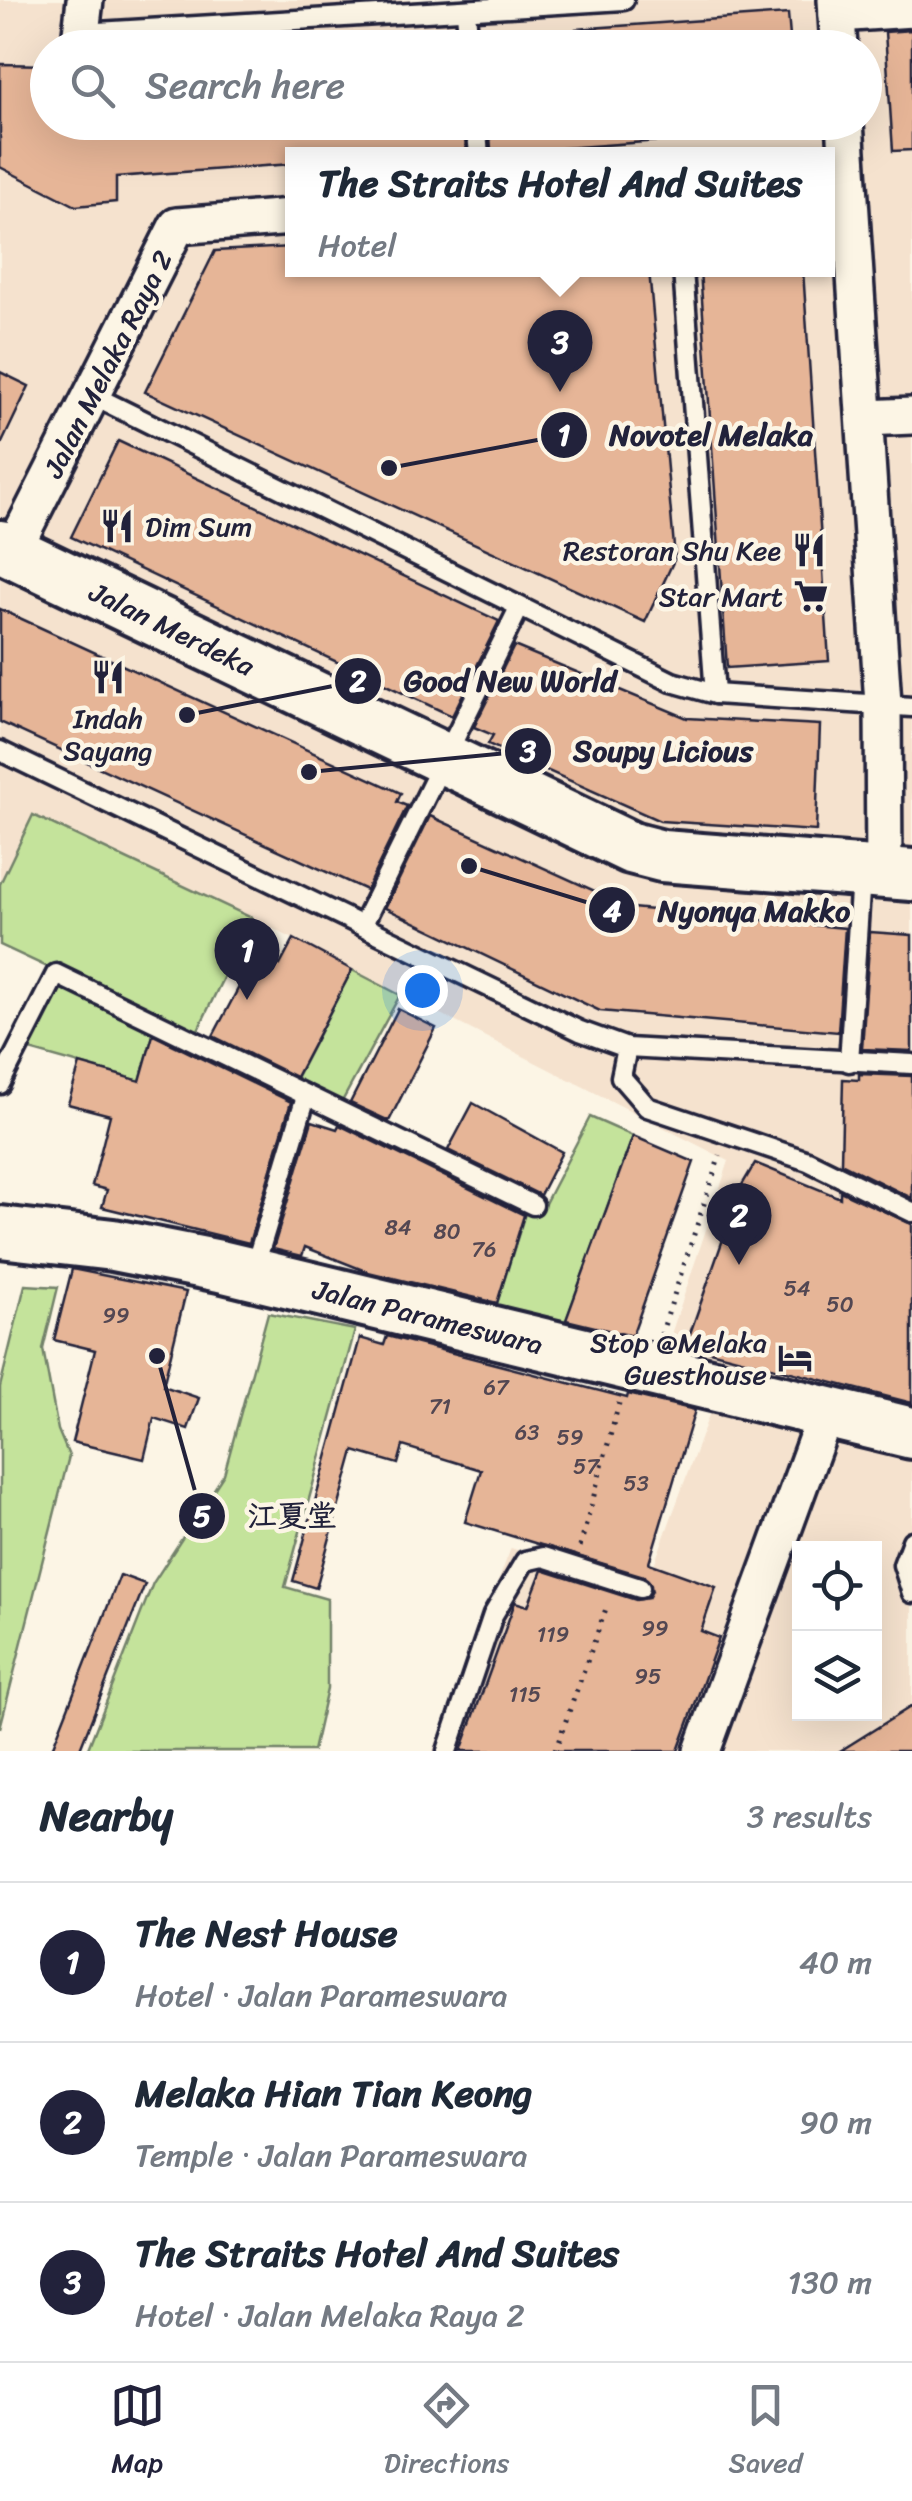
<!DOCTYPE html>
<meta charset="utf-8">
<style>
:root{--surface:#fff;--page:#f2f2f3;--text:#1f2937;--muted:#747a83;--line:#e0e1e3;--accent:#22223b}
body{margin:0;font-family:Sriracha,"LXGW WenKai TC",sans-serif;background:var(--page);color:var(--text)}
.controls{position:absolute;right:30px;bottom:30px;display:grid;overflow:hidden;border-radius:0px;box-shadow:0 10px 40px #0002}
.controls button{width:90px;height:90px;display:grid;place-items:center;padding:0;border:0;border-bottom:2px solid var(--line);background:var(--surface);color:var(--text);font:50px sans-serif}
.you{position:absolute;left:422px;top:990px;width:35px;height:35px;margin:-25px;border:8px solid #fff;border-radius:50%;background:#1a73e8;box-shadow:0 0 0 15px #1a73e833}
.badge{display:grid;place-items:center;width:65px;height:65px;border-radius:50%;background:var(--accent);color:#fff;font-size:32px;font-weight:700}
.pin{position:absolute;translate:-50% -82px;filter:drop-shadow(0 2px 5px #0008)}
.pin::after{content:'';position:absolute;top:52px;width:35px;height:30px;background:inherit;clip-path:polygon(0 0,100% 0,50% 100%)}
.popup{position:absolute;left:285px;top:147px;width:550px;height:130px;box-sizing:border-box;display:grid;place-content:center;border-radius:0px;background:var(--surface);filter:drop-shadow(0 2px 8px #0005);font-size:32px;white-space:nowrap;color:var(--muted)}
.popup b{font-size:38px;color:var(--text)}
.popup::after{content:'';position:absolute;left:50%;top:100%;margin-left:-20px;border:20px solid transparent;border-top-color:var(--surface)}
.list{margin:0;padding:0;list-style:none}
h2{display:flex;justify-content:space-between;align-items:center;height:130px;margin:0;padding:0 40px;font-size:42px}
h2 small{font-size:32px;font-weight:400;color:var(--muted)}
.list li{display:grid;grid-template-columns:65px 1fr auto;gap:30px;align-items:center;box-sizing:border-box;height:160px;padding:0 40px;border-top:2px solid var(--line)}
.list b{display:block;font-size:38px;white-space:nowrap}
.list p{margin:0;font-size:32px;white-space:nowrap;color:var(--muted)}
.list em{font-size:32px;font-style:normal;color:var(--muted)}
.icon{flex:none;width:55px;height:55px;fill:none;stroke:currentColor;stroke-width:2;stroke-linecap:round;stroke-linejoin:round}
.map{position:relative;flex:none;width:912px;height:1751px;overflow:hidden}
.search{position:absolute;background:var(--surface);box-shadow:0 10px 40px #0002;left:30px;right:30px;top:30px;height:110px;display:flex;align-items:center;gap:25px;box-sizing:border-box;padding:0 35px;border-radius:55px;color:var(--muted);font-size:38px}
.sheet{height:610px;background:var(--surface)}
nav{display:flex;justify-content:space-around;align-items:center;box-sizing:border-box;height:140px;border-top:2px solid var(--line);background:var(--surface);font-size:28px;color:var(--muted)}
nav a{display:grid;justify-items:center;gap:5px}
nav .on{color:var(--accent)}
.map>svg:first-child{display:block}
.built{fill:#f5e2ce;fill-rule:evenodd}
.green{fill:#c4e39b;stroke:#73826b;stroke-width:2.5}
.building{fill:#e6b597;stroke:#22223b;stroke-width:2.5}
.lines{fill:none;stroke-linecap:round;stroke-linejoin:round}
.lane-casing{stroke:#22223b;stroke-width:25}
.street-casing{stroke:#22223b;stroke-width:42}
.secondary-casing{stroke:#22223b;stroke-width:58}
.path{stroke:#22223b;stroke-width:5;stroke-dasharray:2.5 8;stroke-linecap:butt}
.lane{stroke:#fcf5e5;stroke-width:18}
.street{stroke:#fcf5e5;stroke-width:35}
.secondary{stroke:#fcf5e5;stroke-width:50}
.labels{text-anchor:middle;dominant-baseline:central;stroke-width:9;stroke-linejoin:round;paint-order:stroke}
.number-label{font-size:22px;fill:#534752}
.street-label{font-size:28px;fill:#22223b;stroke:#fcf5e5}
.poi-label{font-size:28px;fill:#22223b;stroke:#fcf5e5;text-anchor:end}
.leader{fill:none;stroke:#22223b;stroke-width:4}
.callout-dot{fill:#22223b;stroke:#fcf5e5;stroke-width:4}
.mark-label{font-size:30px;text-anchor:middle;font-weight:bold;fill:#fff}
.callout-label{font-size:30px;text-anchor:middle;font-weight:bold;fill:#22223b;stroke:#fcf5e5;stroke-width:9;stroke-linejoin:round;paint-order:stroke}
</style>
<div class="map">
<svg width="912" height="1751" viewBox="0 0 912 1751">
<rect width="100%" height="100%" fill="#fcf5e5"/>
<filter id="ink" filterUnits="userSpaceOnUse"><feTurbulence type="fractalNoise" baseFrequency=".01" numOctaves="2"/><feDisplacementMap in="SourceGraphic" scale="20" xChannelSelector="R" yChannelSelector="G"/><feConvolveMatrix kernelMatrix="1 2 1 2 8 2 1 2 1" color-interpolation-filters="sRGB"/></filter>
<g filter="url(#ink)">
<path class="built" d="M0 0H912V1751H433L511 1548 644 1592 713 1404 660 1367 729 1161 252 918 34 815 0 884ZM48 48H864V122H48ZM292 155H828V270H292ZM800 1548H874V1714H800Z"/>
<g class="green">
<polygon points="33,815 252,918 195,1036 0,945 0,884"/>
<polygon points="352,970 400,995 339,1107 294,1082"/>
<polygon points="58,983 155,1028 140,1081 26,1049"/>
<polygon points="590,1117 633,1136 564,1326 495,1310 527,1207 541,1211"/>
<polygon points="25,1285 58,1287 43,1349 58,1430 69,1456 0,1728 0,1387"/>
<polygon points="268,1313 355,1330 285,1587 327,1599 327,1689 313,1751 87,1751 153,1583 224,1474"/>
</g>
<g class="building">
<polygon points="788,14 791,48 577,48 576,29"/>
<polygon points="912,30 912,150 893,151 885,32"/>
<polygon points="0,64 48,65 48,122 464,122 466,151 292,154 292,164 116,177 116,202 76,206 0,167"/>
<polygon points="489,122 657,122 658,141 496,153 491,149"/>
<polygon points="292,247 292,270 649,270 675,558 645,622 145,392 215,251"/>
<polygon points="700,270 803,270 829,661 727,668"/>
<polygon points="0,372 29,386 0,447"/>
<polygon points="118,441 499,621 452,716 71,537"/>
<polygon points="0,609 401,793 397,802 407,806 366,890 0,722"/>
<polygon points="514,646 687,718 820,725 816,831 660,821 488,744 493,735 474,727"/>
<polygon points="430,816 632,908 845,928 838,1032 600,1011 385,908"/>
<polygon points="870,932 912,935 912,1051 862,1049"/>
<polygon points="294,939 352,970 296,1077 213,1036 257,953 280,965"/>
<polygon points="398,1009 436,1028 389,1121 350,1103"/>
<polygon points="153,1035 291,1102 249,1243 102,1207 107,1190 92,1186 110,1115 68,1104 80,1064 140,1081"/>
<polygon points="859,1074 912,1076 912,1198 841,1163 843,1079 859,1080"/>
<polygon points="473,1103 562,1152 540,1195 448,1150"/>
<polygon points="312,1121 337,1129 339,1125 524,1215 497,1303 368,1272 305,1247 302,1256 273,1249"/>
<polygon points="633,1136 694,1162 632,1336 566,1320"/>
<polygon points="755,1163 840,1198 840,1191 912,1224 912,1403 686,1345 742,1185"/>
<polygon points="72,1269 186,1292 163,1386 199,1398 188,1429 154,1418 144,1459 72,1442 95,1350 54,1340"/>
<polygon points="387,1336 627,1398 628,1394 695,1410 649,1563 716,1587 701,1631 719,1638 678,1751 461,1751 515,1602 528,1606 542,1570 636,1600 648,1598 652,1591 644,1576 465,1522 481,1470 403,1446 398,1464 354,1451 316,1588 293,1581 360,1338 384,1345"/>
<polygon points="120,1575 145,1584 79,1751 51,1751"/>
<polygon points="912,1706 912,1751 840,1751"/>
</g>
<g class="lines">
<g class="lane-casing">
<g id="lane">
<polyline points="466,12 469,48"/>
<polyline points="81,33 624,0"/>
<polyline points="476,122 479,155"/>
<polyline points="683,270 715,694"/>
<polyline points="92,395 672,682 715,694 912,707"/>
<polyline points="0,751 580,1031 627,1048 912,1064"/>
<polyline points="363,924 519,608"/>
<polyline points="627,1048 621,1077 647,1107 808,1161 912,1212"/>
<polyline points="849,1062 861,876"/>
<polyline points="0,1084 56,974 533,1205"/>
<polyline points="254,1269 306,1096"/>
<polyline points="912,1541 903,1565 912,1593"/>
<polyline points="447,1751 493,1615 525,1561 543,1557 640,1588"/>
</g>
</g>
<g class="street-casing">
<g id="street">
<polyline points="836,0 839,48"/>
<polyline points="837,14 912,9"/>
<polyline points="81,33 85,0"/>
<polyline points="845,122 883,704 884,872"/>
<polyline points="866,418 912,416"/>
<polyline points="12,552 177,226 292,217"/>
<polyline points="702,1751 826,1413"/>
</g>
</g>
<g class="secondary-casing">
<g id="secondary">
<polyline points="0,546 631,848 662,856 912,875"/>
<polyline points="0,1232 113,1245 220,1266 912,1433"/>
</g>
</g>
<g class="path">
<polyline points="661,1335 720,1155"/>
<polyline points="580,1547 619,1403"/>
<polyline points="555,1751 608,1603"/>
</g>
<use href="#lane" class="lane"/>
<use href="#street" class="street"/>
<use href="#secondary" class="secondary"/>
</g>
</g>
<defs>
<g id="restaurant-bare" transform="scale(2.7)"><path d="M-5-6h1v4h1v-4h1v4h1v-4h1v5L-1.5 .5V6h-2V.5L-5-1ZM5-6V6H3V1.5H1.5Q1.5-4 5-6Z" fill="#22223b" stroke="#fcf5e5" stroke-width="2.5" paint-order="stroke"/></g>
<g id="supermarket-bare" transform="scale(2.7)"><path d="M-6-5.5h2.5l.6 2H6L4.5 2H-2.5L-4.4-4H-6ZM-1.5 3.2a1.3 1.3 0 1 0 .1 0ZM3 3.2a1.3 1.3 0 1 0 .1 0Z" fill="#22223b" stroke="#fcf5e5" stroke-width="2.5" paint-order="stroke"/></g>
<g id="hotel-bare" transform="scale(2.7)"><path d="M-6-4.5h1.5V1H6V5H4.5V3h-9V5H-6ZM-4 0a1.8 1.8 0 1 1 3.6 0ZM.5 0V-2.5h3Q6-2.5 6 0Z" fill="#22223b" stroke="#fcf5e5" stroke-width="2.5" paint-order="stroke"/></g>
</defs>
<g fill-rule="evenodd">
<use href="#restaurant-bare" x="117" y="526"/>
<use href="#restaurant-bare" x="809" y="550"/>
<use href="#supermarket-bare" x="811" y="596"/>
<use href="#restaurant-bare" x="108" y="677"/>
<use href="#hotel-bare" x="795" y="1358"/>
</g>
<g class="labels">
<g class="number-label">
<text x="398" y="1227">84</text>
<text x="447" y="1231">80</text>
<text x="484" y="1249">76</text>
<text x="797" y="1288">54</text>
<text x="840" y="1304">50</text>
<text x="116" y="1315">99</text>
<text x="496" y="1387">67</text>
<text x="440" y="1406">71</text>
<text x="527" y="1432">63</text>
<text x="570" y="1437">59</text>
<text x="586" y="1466">57</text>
<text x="636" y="1483">53</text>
<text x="655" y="1628">99</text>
<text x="553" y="1634">119</text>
<text x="648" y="1676">95</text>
<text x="525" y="1694">115</text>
</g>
<g class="street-label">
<text transform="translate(108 364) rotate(-63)">Jalan Melaka Raya 2</text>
<text transform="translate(172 629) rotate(26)">Jalan Merdeka</text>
<text transform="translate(428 1317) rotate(14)">Jalan Parameswara</text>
</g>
<g class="poi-label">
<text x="145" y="526" text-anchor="start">Dim Sum</text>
<text x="781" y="550">Restoran Shu Kee</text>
<text x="783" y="596">Star Mart</text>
<text x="108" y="718" text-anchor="middle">Indah<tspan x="108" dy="32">Sayang</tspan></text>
<text x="767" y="1342">Stop @Melaka<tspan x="767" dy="32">Guesthouse</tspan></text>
</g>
</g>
<path class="leader" d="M389 468L564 435M187 715L358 681M309 772L528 751M469 866L612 910M157 1356L202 1516"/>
<g class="callout-dot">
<circle cx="389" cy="468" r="10"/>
<circle cx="187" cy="715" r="10"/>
<circle cx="309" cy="772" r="10"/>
<circle cx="469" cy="866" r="10"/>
<circle cx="157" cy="1356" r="10"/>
<circle cx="564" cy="435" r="25"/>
<circle cx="358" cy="681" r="25"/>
<circle cx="528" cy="751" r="25"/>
<circle cx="612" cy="910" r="25"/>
<circle cx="202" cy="1516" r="25"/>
</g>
<g class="mark-label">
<text x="564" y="445">1</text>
<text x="358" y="691">2</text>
<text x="528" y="761">3</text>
<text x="612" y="921">4</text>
<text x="202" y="1526">5</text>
</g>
<g class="callout-label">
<text x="711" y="445">Novotel Melaka</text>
<text x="510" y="691">Good New World</text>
<text x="663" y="761">Soupy Licious</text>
<text x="754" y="921">Nyonya Makko</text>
<text x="292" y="1526">江夏堂</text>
</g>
</svg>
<div class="controls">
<button><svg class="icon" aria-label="locate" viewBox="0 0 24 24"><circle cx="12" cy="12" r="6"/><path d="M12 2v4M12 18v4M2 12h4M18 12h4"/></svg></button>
<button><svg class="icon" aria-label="layers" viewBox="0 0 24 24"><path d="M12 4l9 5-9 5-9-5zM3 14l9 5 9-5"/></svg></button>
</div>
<div class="you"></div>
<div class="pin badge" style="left:247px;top:1000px">1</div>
<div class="pin badge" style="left:739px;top:1265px">2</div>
<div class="pin badge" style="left:560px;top:392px">3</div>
<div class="popup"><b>The Straits Hotel And Suites</b>Hotel</div>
<div class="search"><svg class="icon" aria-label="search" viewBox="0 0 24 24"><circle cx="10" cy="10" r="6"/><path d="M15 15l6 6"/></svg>Search here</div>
</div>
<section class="sheet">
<h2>Nearby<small>3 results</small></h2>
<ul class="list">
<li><span class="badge">1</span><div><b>The Nest House</b><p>Hotel · Jalan Parameswara</p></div><em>40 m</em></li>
<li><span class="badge">2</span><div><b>Melaka Hian Tian Keong</b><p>Temple · Jalan Parameswara</p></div><em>90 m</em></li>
<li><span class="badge">3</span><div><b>The Straits Hotel And Suites</b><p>Hotel · Jalan Melaka Raya 2</p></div><em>130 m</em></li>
</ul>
</section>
<nav>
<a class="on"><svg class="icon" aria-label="map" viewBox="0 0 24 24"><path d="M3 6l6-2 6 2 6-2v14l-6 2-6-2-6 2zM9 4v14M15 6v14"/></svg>Map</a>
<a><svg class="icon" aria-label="directions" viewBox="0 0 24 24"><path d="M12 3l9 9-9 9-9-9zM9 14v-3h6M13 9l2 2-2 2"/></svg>Directions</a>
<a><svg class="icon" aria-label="saved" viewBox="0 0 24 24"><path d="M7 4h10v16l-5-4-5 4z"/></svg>Saved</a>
</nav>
